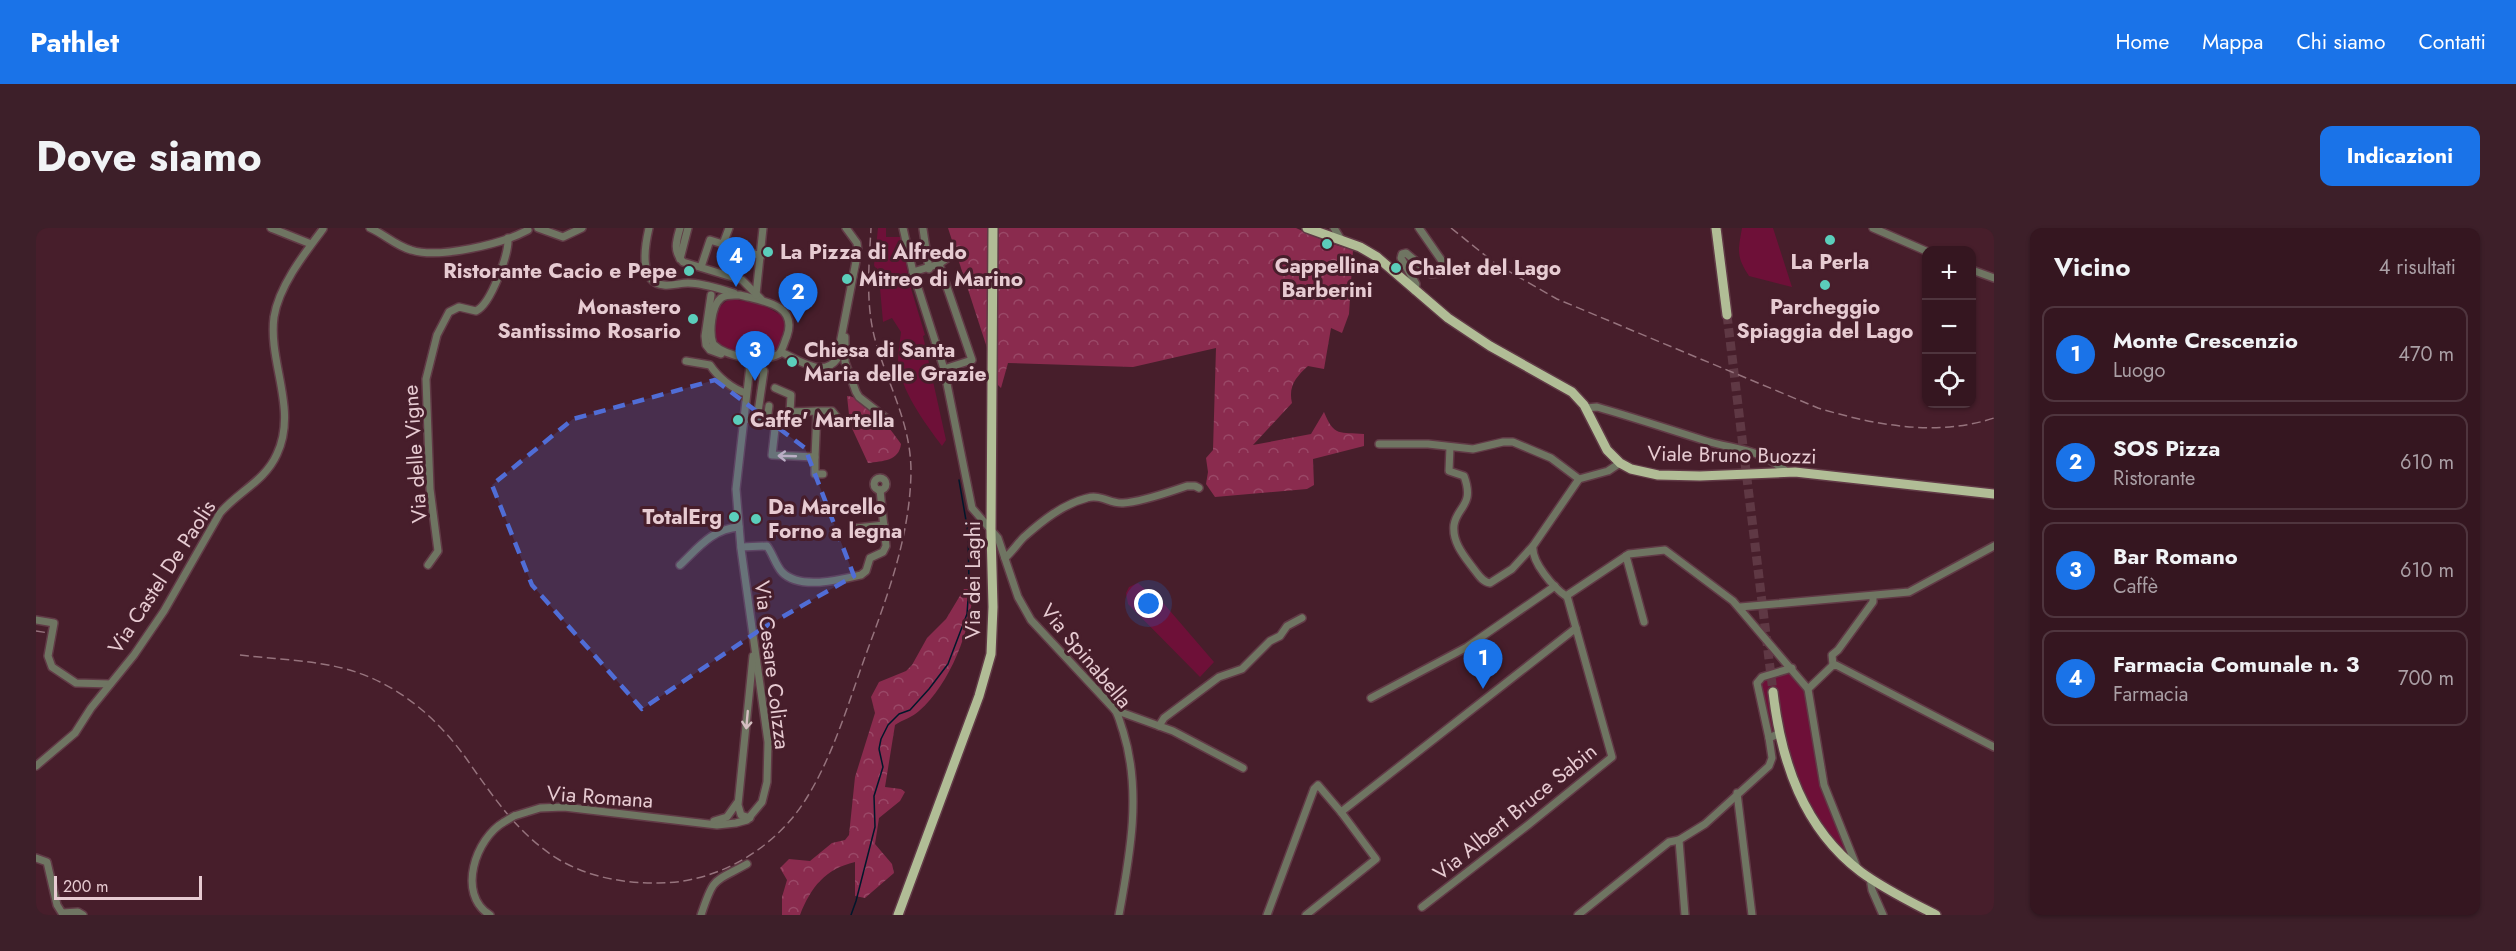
<!DOCTYPE html>
<html lang="it">
<meta charset="utf-8">
<style>
:root{--surface:#351620;--page:#3d1f29;--text:#f1f3f6;--muted:#aa9fa5;--line:#4f353e;--accent:#1a73e8}
body{margin:0;font-family:Jost,sans-serif;background:var(--page);color:var(--text)}
.controls{position:absolute;right:18px;top:18px;display:grid;overflow:hidden;border-radius:12px;box-shadow:0 2px 4px #0004}
.controls button{width:54px;height:54px;display:grid;place-items:center;padding:0;border:0;border-bottom:2px solid var(--line);background:var(--surface);color:var(--text);font:30px sans-serif}
.scale{position:absolute;left:18px;bottom:15px;width:148px;box-sizing:border-box;padding-left:6px;border:3px solid #e7cbd2;border-top:0;font-size:16px;line-height:21px;white-space:nowrap;color:#e7cbd2;-webkit-text-stroke:4px #471e2b;paint-order:stroke}
.you{position:absolute;left:1113px;top:376px;width:21px;height:21px;margin:-15px;border:4px solid #fff;border-radius:50%;background:#1a73e8;box-shadow:0 0 0 9px #1a73e833}
.badge{display:grid;place-items:center;width:39px;height:39px;border-radius:50%;background:var(--accent);color:#fff;font-size:20px;font-weight:700}
.pin{position:absolute;translate:-50% -50px;filter:drop-shadow(0 2px 3px #0008)}
.pin::after{content:'';position:absolute;top:32px;width:21px;height:18px;background:inherit;clip-path:polygon(0 0,100% 0,50% 100%)}
.list{margin:0;padding:0;list-style:none}
h2{display:flex;justify-content:space-between;align-items:center;height:78px;margin:0;padding:0 24px;font-size:26px}
h2 small{font-size:20px;font-weight:400;color:var(--muted)}
.list li{display:grid;grid-template-columns:39px 1fr auto;gap:18px;align-items:center;box-sizing:border-box;height:96px;margin:0 12px 12px;padding:0 12px;border:2px solid var(--line);border-radius:12px}
.list b{display:block;font-size:22px;white-space:nowrap}
.list p{margin:0;font-size:20px;white-space:nowrap;color:var(--muted)}
.list em{font-size:20px;font-style:normal;color:var(--muted)}
.icon{flex:none;width:33px;height:33px;fill:none;stroke:currentColor;stroke-width:2;stroke-linecap:round;stroke-linejoin:round}
.map{position:relative;flex:none;width:1958px;height:687px;overflow:hidden;border-radius:12px}
header{display:flex;align-items:center;gap:36px;box-sizing:border-box;height:84px;padding:0 30px;background:var(--accent);color:#fff}
header strong{font-size:28px}
nav{display:flex;gap:33px;margin-inline-start:auto;font-size:21px}
.intro{display:flex;align-items:center;justify-content:space-between;box-sizing:border-box;height:144px;padding:0 36px}
h1{margin:0;font-size:42px}
.button{padding:15px 27px;border-radius:12px;background:var(--accent);color:#fff;font-size:21px;font-weight:700}
main{display:flex;gap:36px;padding:0 36px}
aside{flex:1;background:var(--surface);border-radius:12px;box-shadow:0 2px 4px #0004}
.map>svg:first-child{display:block}
.green{fill:#6e1038}
.forest{fill:url(#forest-crowns)}
.lines{fill:none;stroke-linecap:round;stroke-linejoin:round}
.stream{stroke:#00172b;stroke-width:1.5}
.major-tunnel{stroke:#5f3844;stroke-width:9;stroke-dasharray:9 4.5;stroke-linecap:butt}
.minor-casing{stroke:#613a46;stroke-width:10}
.major-casing{stroke:#613a46;stroke-width:12}
.minor{stroke:#6f7562;stroke-width:7}
.major{stroke:#b1bd96;stroke-width:9}
.rail{stroke:#96737d;stroke-width:1.5;stroke-dasharray:9 4.5;stroke-linecap:butt}
.minor-bridge-casing{stroke:#613a46;stroke-width:10;stroke-linecap:butt}
.minor-bridge{stroke:#6f7562;stroke-width:7}
.oneway{stroke:#d5bec1}
.marked{fill:#506dd6;fill-opacity:0.2;stroke:#506dd6;stroke-width:4.5;stroke-dasharray:12 8;stroke-linejoin:round}
.poi-dot{fill:#5bcebb;stroke:#471e2b;stroke-width:2}
.labels{text-anchor:middle;dominant-baseline:central;stroke-width:6;stroke-linejoin:round;paint-order:stroke}
.poi-label{font-size:21px;font-weight:bold;fill:#e7cbd2;stroke:#471e2b;text-anchor:start}
.street-label{font-size:21px;fill:#e7cbd2;stroke:#471e2b}
</style>
<header>
<strong>Pathlet</strong>
<nav><a>Home</a><a>Mappa</a><a>Chi siamo</a><a>Contatti</a></nav>
</header>
<div class="intro"><h1>Dove siamo</h1><a class="button">Indicazioni</a></div>
<main>
<div class="map">
<svg width="1958" height="687" viewBox="0 0 1958 687">
<defs>
<pattern id="forest-crowns" width="20" height="18" patternUnits="userSpaceOnUse" patternTransform="scale(1.5)"><rect width="20" height="18" fill="#8a2b4e"/><path d="M2 6a3 3 0 1 1 6 0M12 15a3 3 0 1 1 6 0" fill="none" stroke="#9a4867"/></pattern>
</defs>
<rect width="100%" height="100%" fill="#471e2b"/>
<g class="green">
<path d="M842 0H850V9H865L874 57 889 107 887 108 910 212 906 218C889 195 864 162 862 133 862 124 864 113 865 104L856 90 847 94 843 49 838 37Z"/>
<path d="M1706 0H1737L1756 59 1713 48C1700 28 1702 23 1706 0Z"/>
<path d="M696 71 725 76 745 87C749 94 750 98 748 105 746 112 744 118 739 122 726 132 691 123 679 114 674 98 679 75 696 71Z"/>
<polygon points="1102,355 1115,367 1122,369 1178,434 1164,449 1092,376 1090,365 1093,359"/>
<path d="M1753 444 1769 463 1786 558 1816 631C1766 589 1751 524 1734 464L1737 504 1734 506 1724 453Z"/>
</g>
<g class="forest">
<polygon points="912,0 954,0 953,126"/>
<path d="M962 0H1260L1293 15 1317 22 1313 86 1306 105 1295 100 1288 141 1272 138C1260 149 1252 158 1256 175L1217 217 1275 206 1288 184C1298 209 1304 204 1328 206V218L1277 231 1278 257 1271 261 1179 269 1170 256 1172 244 1170 230 1177 222 1180 120 1097 139 972 135 965 160 960 155Z"/>
<path d="M811 168C831 169 854 200 865 216 863 233 847 233 832 235L814 196Z"/>
<path d="M928 361H937C935 402 914 456 883 483 877 489 866 492 859 497L849 559 865 561 869 564 864 573 843 590 839 616 856 636 858 645 829 670 819 668V634C789 641 775 659 764 687H746V669L751 652 744 640 753 631 774 633 796 615 809 612 813 607 819 549 839 485 835 469 843 454 870 443 876 437 891 410 910 391Z"/>
</g>
<g class="lines">
<polyline class="stream" points="815,687 820,673 839,599 838,568 847,539 843,521 845,511 852,497 863,486 874,482 893,461 912,436 931,386 933,357 932,304 923,252"/>
<polyline class="major-tunnel" points="1691,87 1737,464"/>
<g class="minor-casing">
<g id="minor">
<polyline points="235,0 275,16"/>
<path d="M334 0C348 6 360 18 375 22 403 31 466 16 492 2"/>
<polyline points="502,0 527,9 546,0"/>
<path d="M613 0C609 17 602 55 628 57 636 58 644 55 652 55 667 55 684 61 698 65"/>
<path d="M644 0C640 13 637 24 647 34L706 52 725 71"/>
<path d="M867 0 877 44 908 141 936 280 962 310 982 369 995 392 1079 482C1083 488 1084 495 1087 503 1106 563 1094 627 1083 687"/>
<polyline points="1298,0 1306,13"/>
<polyline points="1837,0 1890,23"/>
<polyline points="887,1 893,41"/>
<polyline points="687,16 693,0"/>
<polyline points="644,31 652,0"/>
<polyline points="903,36 936,132 908,141"/>
<polyline points="665,39 674,12 725,28"/>
<polyline points="1936,42 1958,50"/>
<polyline points="877,44 903,36 917,26"/>
<polyline points="1379,63 1380,56 1365,30 1366,26 1370,25 1395,46 1404,45 1407,38 1406,33 1383,0"/>
<polyline points="675,67 669,108 670,117 674,122 685,126"/>
<path d="M704 67C726 73 762 76 751 108 748 115 747 121 743 126 726 135 690 129 677 116 673 105 675 78 685 70 690 66 698 67 704 67Z"/>
<polyline points="720,67 727,0"/>
<polyline points="809,109 809,134 820,164 823,169 850,190"/>
<path d="M745 124C761 131 787 151 801 131L822 23 821 15 810 0"/>
<path d="M650 133 674 137C682 149 696 161 710 165"/>
<polyline points="739,160 755,167 754,184"/>
<path d="M1550 180 1561 179C1596 189 1629 200 1664 211 1700 223 1718 218 1750 243"/>
<polyline points="781,183 796,183 803,192"/>
<polyline points="706,191 740,192 754,184 781,183 779,229 736,227 740,192"/>
<polyline points="721,191 728,143"/>
<polyline points="731,192 733,178"/>
<polyline points="1343,216 1392,216 1437,221 1467,214 1477,214 1515,230 1543,251"/>
<path d="M1414 219 1413 243 1428 248C1439 278 1421 278 1418 297 1416 314 1428 328 1437 340 1442 346 1446 354 1454 355L1476 341 1496 319"/>
<polyline points="779,229 779,246 787,246"/>
<path d="M1584 235 1572 243 1543 251 1497 318C1495 334 1518 360 1530 368L1593 326 1629 322 1697 373 1772 461 1788 557 1822 642"/>
<circle cx="844" cy="256" r="6"/>
<polyline points="820,300 848,297"/>
<path d="M705 319 731 318C737 326 739 336 746 344 763 362 804 352 825 347L830 343 834 330 847 324 850 318 844 262"/>
<polyline points="1590,328 1608,394"/>
<path d="M969 330C977 323 981 316 988 309 1006 293 1027 276 1051 270 1065 266 1074 276 1087 275 1106 274 1133 264 1151 258H1159L1163 260"/>
<path d="M392 337 402 323 394 261 390 151 401 107 413 84 423 79 440 83C455 76 473 26 472 10"/>
<path d="M644 337C662 320 676 301 703 299"/>
<polyline points="1704,379 1873,364 1958,318"/>
<polyline points="0,392 18,395 12,428 16,439 40,455 74,456"/>
<polyline points="1797,437 1796,427 1802,422 1837,374 1837,368"/>
<polyline points="1772,461 1796,438 1800,437 1958,519"/>
<polyline points="1335,470 1431,419 1519,358"/>
<polyline points="1079,482 1137,503 1207,540"/>
<polyline points="1123,498 1128,490 1183,449 1206,441 1234,413 1244,408 1251,398 1266,390"/>
<polyline points="1733,510 1721,455 1726,449 1756,440"/>
<path d="M0 538 39 505 55 480 98 427 128 383 184 285C203 263 229 253 241 226 262 181 232 135 238 89 243 58 268 26 287 1"/>
<polyline points="1701,565 1716,687"/>
<polyline points="1305,584 1540,400"/>
<polyline points="478,588 504,580 528,579 681,597 700,595 711,592 726,574 731,554 732,514 705,321 700,261 715,129"/>
<polyline points="714,590 705,587 702,577 717,428"/>
<polyline points="678,593 691,589 701,575"/>
<polyline points="1643,612 1649,687"/>
<polyline points="0,630 11,634 21,677 26,685 42,684 47,687"/>
<polyline points="1834,650 1836,662 1847,687"/>
<polyline points="1386,679 1492,597 1576,529 1531,368"/>
<path d="M454 687C420 666 440 610 468 594"/>
<path d="M665 687C678 648 677 655 711 636"/>
<polyline points="1231,687 1278,561 1282,557 1305,584 1340,631 1270,687"/>
<polyline points="1542,687 1633,614 1643,612 1669,596 1733,538 1736,530 1733,510 1742,506"/>
</g>
</g>
<g class="major-casing">
<g id="major">
<polyline points="1271,0 1324,19 1341,29 1412,90 1454,118 1536,164 1548,177 1571,222 1584,235 1595,241 1622,247 1664,248 1759,244 1958,266"/>
<polyline points="1680,0 1691,87"/>
<path d="M1737 464C1745 533 1767 600 1825 644 1848 661 1875 674 1900 687"/>
<polyline points="862,687 943,468 955,426 957,379 955,304 957,0"/>
</g>
</g>
<use href="#minor" class="minor"/>
<use href="#major" class="major"/>
<g class="rail">
<path d="M1415 0 1460 36 1521 71 1782 180C1838 197 1901 209 1958 190"/>
<polyline points="0,403 13,405"/>
<path d="M204 427C238 431 274 432 306 440 359 453 401 489 432 533 458 570 483 607 522 631 552 649 586 655 620 655 680 656 739 621 770 571 797 528 812 476 829 429 851 369 874 309 875 244 875 196 853 159 840 115 829 77 833 38 835 0"/>
</g>
<g class="minor-bridge-casing">
<polyline id="minor-bridge" points="468,594 478,588"/>
</g>
<use href="#minor-bridge" class="minor-bridge"/>
</g>
<defs><path id="oneway-shaft" d="M-6 0H5M1.5-3L5.5 0L1.5 3" fill="none" stroke-width="1.6" stroke-linecap="round" stroke-linejoin="round" transform="scale(1.5)"/></defs>
<g class="oneway">
<use href="#oneway-shaft" transform="translate(751 228) rotate(-178)"/>
<use href="#oneway-shaft" transform="translate(711 492) rotate(95)"/>
</g>
<path class="marked" d="M679 152 769 220 818 348 727 400 606 481 496 357 456 257 537 191Z"/>
<g class="poi-dot">
<circle cx="1794" cy="12" r="6"/>
<circle cx="1291" cy="16" r="6"/>
<circle cx="732" cy="24" r="6"/>
<circle cx="1360" cy="40" r="6"/>
<circle cx="653" cy="43" r="6"/>
<circle cx="811" cy="51" r="6"/>
<circle cx="1789" cy="57" r="6"/>
<circle cx="657" cy="91" r="6"/>
<circle cx="756" cy="134" r="6"/>
<circle cx="702" cy="192" r="6"/>
<circle cx="698" cy="289" r="6"/>
<circle cx="720" cy="291" r="6"/>
</g>
<g class="labels">
<g class="poi-label">
<text x="744" y="24">La Pizza di Alfredo</text>
<text x="1794" y="34" text-anchor="middle">La Perla</text>
<text x="1291" y="38" text-anchor="middle">Cappellina<tspan x="1291" dy="24">Barberini</tspan></text>
<text x="1372" y="40">Chalet del Lago</text>
<text x="641" y="43" text-anchor="end">Ristorante Cacio e Pepe</text>
<text x="823" y="51">Mitreo di Marino</text>
<text x="645" y="79" text-anchor="end">Monastero<tspan x="645" dy="24">Santissimo Rosario</tspan></text>
<text x="1789" y="79" text-anchor="middle">Parcheggio<tspan x="1789" dy="24">Spiaggia del Lago</tspan></text>
<text x="768" y="122">Chiesa di Santa<tspan x="768" dy="24">Maria delle Grazie</tspan></text>
<text x="714" y="192">Caffe' Martella</text>
<text x="732" y="279">Da Marcello<tspan x="732" dy="24">Forno a legna</tspan></text>
<text x="686" y="289" text-anchor="end">TotalErg</text>
</g>
<g class="street-label">
<text transform="translate(379 226) rotate(-94)">Via delle Vigne</text>
<text transform="translate(1696 227) rotate(1)">Viale Bruno Buozzi</text>
<text transform="translate(126 349) rotate(-57)">Via Castel De Paolis</text>
<text transform="translate(937 352) rotate(-90)">Via dei Laghi</text>
<text transform="translate(1050 428) rotate(50)">Via Spinabella</text>
<text transform="translate(736 437) rotate(83)">Via Cesare Colizza</text>
<text transform="translate(564 569) rotate(4)">Via Romana</text>
<text transform="translate(1479 584) rotate(-39)">Via Albert Bruce Sabin</text>
</g>
</g>
</svg>
<div class="controls">
<button>+</button>
<button>−</button>
<button><svg class="icon" aria-label="locate" viewBox="0 0 24 24"><circle cx="12" cy="12" r="6"/><path d="M12 2v4M12 18v4M2 12h4M18 12h4"/></svg></button>
</div>
<div class="scale">200 m</div>
<div class="you"></div>
<div class="pin badge" style="left:1447px;top:461px">1</div>
<div class="pin badge" style="left:762px;top:95px">2</div>
<div class="pin badge" style="left:719px;top:153px">3</div>
<div class="pin badge" style="left:700px;top:59px">4</div>
</div>
<aside>
<h2>Vicino<small>4 risultati</small></h2>
<ul class="list">
<li><span class="badge">1</span><div><b>Monte Crescenzio</b><p>Luogo</p></div><em>470 m</em></li>
<li><span class="badge">2</span><div><b>SOS Pizza</b><p>Ristorante</p></div><em>610 m</em></li>
<li><span class="badge">3</span><div><b>Bar Romano</b><p>Caffè</p></div><em>610 m</em></li>
<li><span class="badge">4</span><div><b>Farmacia Comunale n. 3</b><p>Farmacia</p></div><em>700 m</em></li>
</ul>
</aside>
</main>
